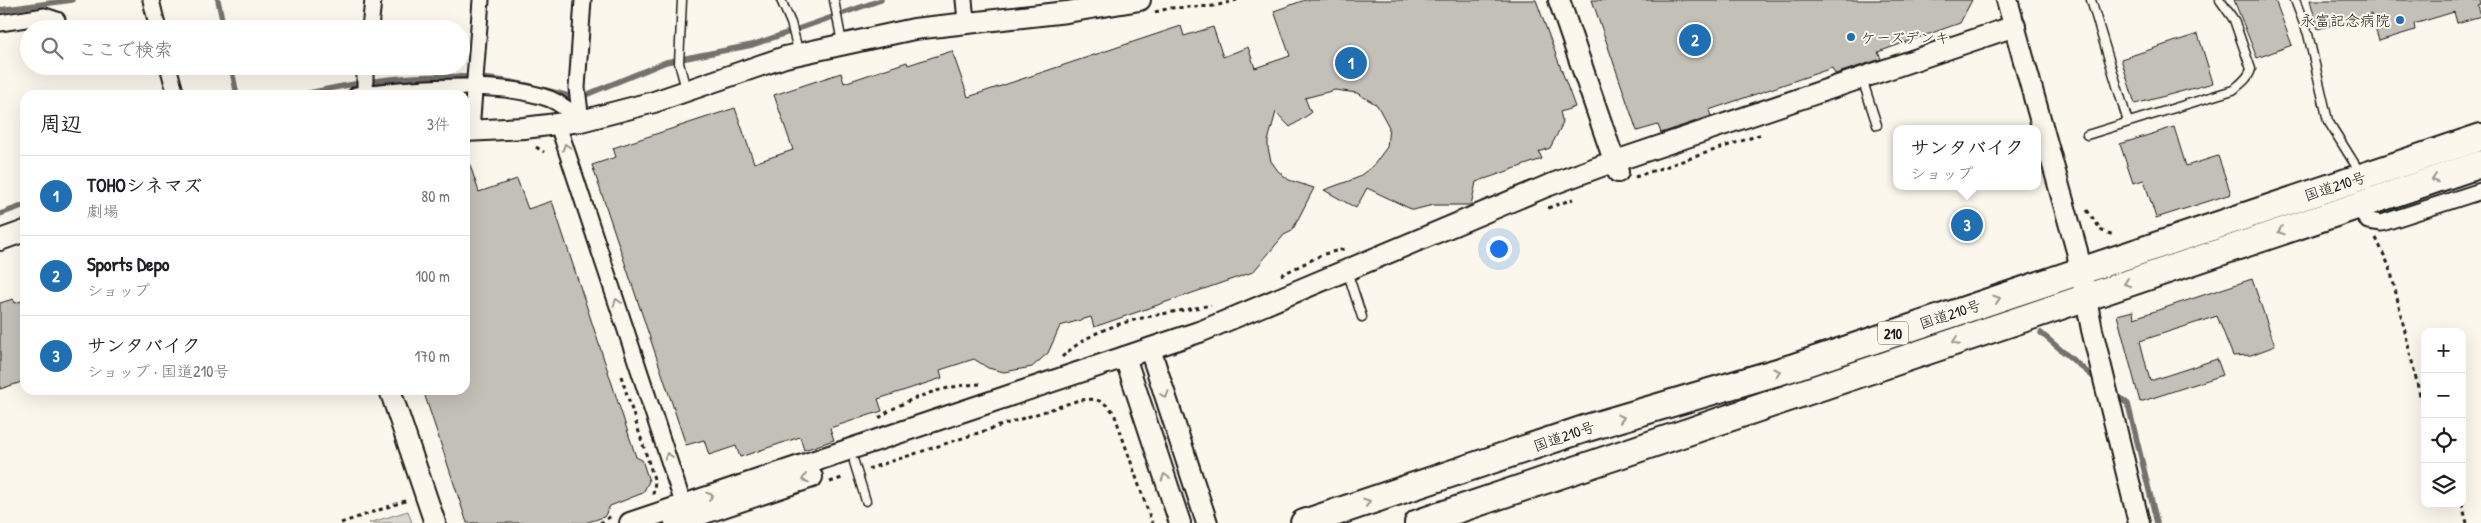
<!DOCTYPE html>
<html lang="ja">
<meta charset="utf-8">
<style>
:root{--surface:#fff;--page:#f6f6f6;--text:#202124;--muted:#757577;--line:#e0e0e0;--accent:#1f6fb2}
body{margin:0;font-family:"Patrick Hand","Klee One",sans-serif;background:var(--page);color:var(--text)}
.controls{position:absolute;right:15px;bottom:15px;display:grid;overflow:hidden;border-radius:10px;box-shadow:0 5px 20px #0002}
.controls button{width:45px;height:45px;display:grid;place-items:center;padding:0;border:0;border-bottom:1px solid var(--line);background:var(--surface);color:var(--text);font:25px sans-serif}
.you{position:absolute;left:1498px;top:248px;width:18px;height:18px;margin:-12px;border:4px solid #fff;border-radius:50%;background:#1a73e8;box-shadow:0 0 0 8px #1a73e833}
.badge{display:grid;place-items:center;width:32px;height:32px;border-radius:50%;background:var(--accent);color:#fff;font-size:16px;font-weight:700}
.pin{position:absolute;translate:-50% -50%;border:2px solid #fff;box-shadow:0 1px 5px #0006}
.popup{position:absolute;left:1893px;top:125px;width:148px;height:65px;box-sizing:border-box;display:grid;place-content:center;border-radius:10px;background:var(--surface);filter:drop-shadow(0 1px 4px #0005);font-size:16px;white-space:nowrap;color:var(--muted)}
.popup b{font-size:19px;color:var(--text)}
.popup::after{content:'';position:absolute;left:50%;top:100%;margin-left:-10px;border:10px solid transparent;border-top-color:var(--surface)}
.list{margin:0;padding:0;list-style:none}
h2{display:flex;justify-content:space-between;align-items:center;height:65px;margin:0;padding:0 20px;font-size:21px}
h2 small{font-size:16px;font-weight:400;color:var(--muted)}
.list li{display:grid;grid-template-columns:32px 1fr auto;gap:15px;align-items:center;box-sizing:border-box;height:80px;padding:0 20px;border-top:1px solid var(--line)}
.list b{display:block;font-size:19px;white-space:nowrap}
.list p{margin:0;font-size:16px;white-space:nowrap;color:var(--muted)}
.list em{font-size:16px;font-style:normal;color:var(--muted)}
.icon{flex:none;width:28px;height:28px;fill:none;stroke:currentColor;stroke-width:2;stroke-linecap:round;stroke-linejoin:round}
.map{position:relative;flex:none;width:2481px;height:523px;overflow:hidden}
.search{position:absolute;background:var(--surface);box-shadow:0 5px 20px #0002;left:20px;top:20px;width:450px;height:55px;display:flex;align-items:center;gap:12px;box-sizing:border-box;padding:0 18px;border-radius:28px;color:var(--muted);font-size:19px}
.panel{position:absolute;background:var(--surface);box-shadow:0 5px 20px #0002;left:20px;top:90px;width:450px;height:305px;border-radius:15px}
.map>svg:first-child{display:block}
.green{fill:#dad7ce;stroke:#7b7a75}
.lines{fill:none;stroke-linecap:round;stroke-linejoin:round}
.stream{stroke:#74726e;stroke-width:5.5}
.building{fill:#c3c0b8;stroke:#1c1c1c}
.lane-casing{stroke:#1c1c1c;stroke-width:11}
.street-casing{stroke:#1c1c1c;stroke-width:19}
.secondary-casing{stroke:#1c1c1c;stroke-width:24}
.highway-casing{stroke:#1c1c1c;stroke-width:30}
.path{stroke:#1c1c1c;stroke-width:3;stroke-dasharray:4 4;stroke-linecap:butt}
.lane{stroke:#fbf7ec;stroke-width:8}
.street{stroke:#fbf7ec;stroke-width:15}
.secondary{stroke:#fbf7ec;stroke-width:20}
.highway{stroke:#fbf7ec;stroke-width:26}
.oneway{stroke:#97948e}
.poi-dot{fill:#1f6fb2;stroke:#fbf7ec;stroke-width:2}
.labels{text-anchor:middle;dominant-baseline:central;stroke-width:4;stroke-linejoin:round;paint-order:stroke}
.shield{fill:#fbf7ec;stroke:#5f5e5a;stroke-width:1}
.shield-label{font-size:14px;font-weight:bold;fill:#1c1c1c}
.poi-label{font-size:15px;fill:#1c1c1c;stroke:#fbf7ec;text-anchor:end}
.street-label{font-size:15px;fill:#1c1c1c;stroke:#fbf7ec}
</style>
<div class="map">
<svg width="2481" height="523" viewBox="0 0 2481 523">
<rect width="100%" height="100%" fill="#fbf7ec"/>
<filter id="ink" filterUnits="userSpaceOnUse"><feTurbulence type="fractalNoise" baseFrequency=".02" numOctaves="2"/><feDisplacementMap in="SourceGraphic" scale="10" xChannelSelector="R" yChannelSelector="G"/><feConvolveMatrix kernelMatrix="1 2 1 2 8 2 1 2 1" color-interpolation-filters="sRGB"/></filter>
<g filter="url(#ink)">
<polygon class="green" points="408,511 412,523 369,523"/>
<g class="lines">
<g class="stream">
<polyline points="218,0 224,29"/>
<polyline points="0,10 72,0"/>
<polyline points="231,66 237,95"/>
<polyline points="542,89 569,96 588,94 666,62 752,45 881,0"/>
<path d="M301 95C376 77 455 68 531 86"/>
<polyline points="0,214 25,205"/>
<polyline points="2041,333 2098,381"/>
<polyline points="2114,393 2128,404 2157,523"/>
</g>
</g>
<g class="building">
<polygon points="1305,0 1536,0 1575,107 1560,112 1563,123 1550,148 1539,152 1542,159 1476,182 1471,205 1433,205 1413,210 1367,188 1356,208 1324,190 1357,178 1373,166 1387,147 1389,127 1377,105 1357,93 1335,90 1305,98 1311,113 1290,127 1276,112 1268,141 1268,148 1271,161 1278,171 1289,180 1314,188 1292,231 1284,235 1253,272 1094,327 1091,317 1060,326 1048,353 1032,367 1004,372 988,368 974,359 940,370 942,378 878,399 882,411 830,428 834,440 804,450 800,437 740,457 736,446 709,455 704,440 686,445 592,165 616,157 613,148 735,108 754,163 793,150 774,95 841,73 844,83 907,62 908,65 952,51 968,97 1181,26 1184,36 1213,27 1223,57 1248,47 1255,68 1290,56 1274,11"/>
<polygon points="1592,0 1972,0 1960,23 1878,52 1881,59 1835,74 1832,68 1709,110 1711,116 1661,133 1658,125 1637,131"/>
<polygon points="2234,0 2275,0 2292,45 2257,58"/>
<polygon points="2310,0 2480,0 2481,4 2478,5 2481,16 2457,23 2454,12 2414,24 2415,30 2379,41 2371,14 2318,29"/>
<polygon points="2198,34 2213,83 2135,104 2121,59"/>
<polygon points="2174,127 2186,166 2218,156 2231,194 2156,218 2144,180 2133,183 2120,144"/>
<polygon points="468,159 479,192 517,179 528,209 552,201 636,457 642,460 649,481 643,493 610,506 604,517 585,523 467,523 423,390 465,390 465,160"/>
<polygon points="2252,279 2275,346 2251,355 2233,356 2217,316 2140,341 2150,381 2217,359 2223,375 2140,402 2117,315 2133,311 2134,318"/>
<polygon points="13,299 15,303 25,300 25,381 0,389 0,303"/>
</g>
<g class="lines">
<g class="lane-casing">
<g id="lane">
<polyline points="682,0 679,63 686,89"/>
<polyline points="781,0 791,23 799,54"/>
<polyline points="834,0 842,43"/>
<polyline points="2091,0 2128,122"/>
<polyline points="2295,0 2308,34 2328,121 2361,174"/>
<polyline points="1865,88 1877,125"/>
<path d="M2087 135 2233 90C2240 84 2249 78 2251 69L2234 20 2220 0"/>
<polyline points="1350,280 1362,317"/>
<polyline points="854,462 866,501"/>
</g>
</g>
<g class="street-casing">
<g id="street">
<polyline points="151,0 158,29"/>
<polyline points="964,0 966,21"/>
<polyline points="0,23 45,16 57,20 59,29"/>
<polyline points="370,29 373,0"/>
<polyline points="168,66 176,95"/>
<polyline points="365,94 365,66"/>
<path d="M356 95C410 88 499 80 550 99 562 104 571 112 581 121"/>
<polyline points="581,121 577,88 583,0"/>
<polyline points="558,125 687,515"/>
<polyline points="471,131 481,0"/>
<polyline points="2358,205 2368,221 2382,223 2481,191"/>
</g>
</g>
<g class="secondary-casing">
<g id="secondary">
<polyline points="1559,0 1618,172"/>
<polyline points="2007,0 2077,251 2092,330 2139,523"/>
<polyline points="465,131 524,128 581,121 654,102 785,57 914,29 1067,12 1140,0"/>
<polyline points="0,240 25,231"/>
<polyline points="1150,349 1207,523"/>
<polyline points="1125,357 1180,523"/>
<polyline points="390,390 435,523"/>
<polyline points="630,523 1202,331 1547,186 1604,165 2015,26"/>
<polyline points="675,523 812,477"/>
</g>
</g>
<g class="highway-casing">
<g id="highway">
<polyline points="1304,523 1587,428 1791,368 2481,137"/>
<polyline points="1418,523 2481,164"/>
</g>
</g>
<g class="path">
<polyline points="1155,12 1170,8 1215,6 1237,0"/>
<polyline points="536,147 544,152"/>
<polyline points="1635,177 1762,134"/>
<polyline points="1548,208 1573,199"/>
<polyline points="2087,210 2102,231 2114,235"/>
<polyline points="2376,238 2390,268 2425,417"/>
<polyline points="1281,275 1324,254 1344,249"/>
<path d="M1062 357C1103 318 1158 316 1211 305"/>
<polyline points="621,376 655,482 653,495"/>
<path d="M879 418C906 398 946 385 980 384"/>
<path d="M868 469 1076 401C1093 397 1103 399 1114 413L1152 523"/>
<polyline points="830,482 845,477"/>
<polyline points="2462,504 2467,523"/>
<polyline points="341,523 408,500"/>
<polyline points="600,523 613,515"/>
</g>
<use href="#lane" class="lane"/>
<use href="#street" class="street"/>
<use href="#secondary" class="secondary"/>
<use href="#highway" class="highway"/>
</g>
<defs><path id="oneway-chevron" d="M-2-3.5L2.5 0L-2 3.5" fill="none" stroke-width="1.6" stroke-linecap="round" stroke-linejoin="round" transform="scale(1.25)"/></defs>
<g class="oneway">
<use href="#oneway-chevron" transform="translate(566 147) rotate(-108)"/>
<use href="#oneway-chevron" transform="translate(2435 179) rotate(161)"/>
<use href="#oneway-chevron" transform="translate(2281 231) rotate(161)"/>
<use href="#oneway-chevron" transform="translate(2127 283) rotate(161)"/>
<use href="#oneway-chevron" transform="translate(1997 299) rotate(-18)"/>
<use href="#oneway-chevron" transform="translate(617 302) rotate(-108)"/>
<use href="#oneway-chevron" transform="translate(1956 341) rotate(161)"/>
<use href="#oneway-chevron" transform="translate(1777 372) rotate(-17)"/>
<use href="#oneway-chevron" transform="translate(1165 395) rotate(72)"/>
<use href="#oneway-chevron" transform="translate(1621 418) rotate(-17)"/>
<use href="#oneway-chevron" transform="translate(668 456) rotate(-108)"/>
<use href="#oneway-chevron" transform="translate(1165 477) rotate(-108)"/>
<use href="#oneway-chevron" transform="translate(805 479) rotate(161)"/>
<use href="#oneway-chevron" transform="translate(710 496) rotate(-19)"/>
<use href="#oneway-chevron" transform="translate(1367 502) rotate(-18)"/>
</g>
</g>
<g class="poi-dot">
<circle cx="2400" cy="20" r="5"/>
<circle cx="1851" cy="37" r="5"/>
</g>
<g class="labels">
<rect class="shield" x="1878" y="321.5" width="30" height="23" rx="4"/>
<g class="shield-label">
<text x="1893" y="333">210</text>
</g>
<g class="poi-label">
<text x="2390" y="20">永富記念病院</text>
<text x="1861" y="37" text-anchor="start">ケーズデンキ</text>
</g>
<g class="street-label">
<text transform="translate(2335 186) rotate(-18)">国道210号</text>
<text transform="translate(1950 314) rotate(-18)">国道210号</text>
<text transform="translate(1564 436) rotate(-19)">国道210号</text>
</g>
</g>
</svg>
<div class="controls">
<button>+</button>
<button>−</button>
<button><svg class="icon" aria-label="locate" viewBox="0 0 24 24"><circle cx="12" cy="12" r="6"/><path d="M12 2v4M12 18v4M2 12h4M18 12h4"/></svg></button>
<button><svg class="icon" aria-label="layers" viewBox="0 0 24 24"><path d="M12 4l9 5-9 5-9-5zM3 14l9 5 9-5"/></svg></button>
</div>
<div class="you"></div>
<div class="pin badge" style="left:1351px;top:63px">1</div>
<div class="pin badge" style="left:1695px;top:40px">2</div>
<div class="pin badge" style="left:1967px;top:225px">3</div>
<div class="popup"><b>サンタバイク</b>ショップ</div>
<div class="search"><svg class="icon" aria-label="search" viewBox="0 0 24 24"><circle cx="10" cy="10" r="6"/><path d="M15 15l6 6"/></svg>ここで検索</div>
<section class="panel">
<h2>周辺<small>3件</small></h2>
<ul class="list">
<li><span class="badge">1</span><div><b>TOHOシネマズ</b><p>劇場</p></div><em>80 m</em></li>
<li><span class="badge">2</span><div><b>Sports Depo</b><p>ショップ</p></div><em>100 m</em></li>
<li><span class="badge">3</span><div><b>サンタバイク</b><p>ショップ · 国道210号</p></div><em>170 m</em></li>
</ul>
</section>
</div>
